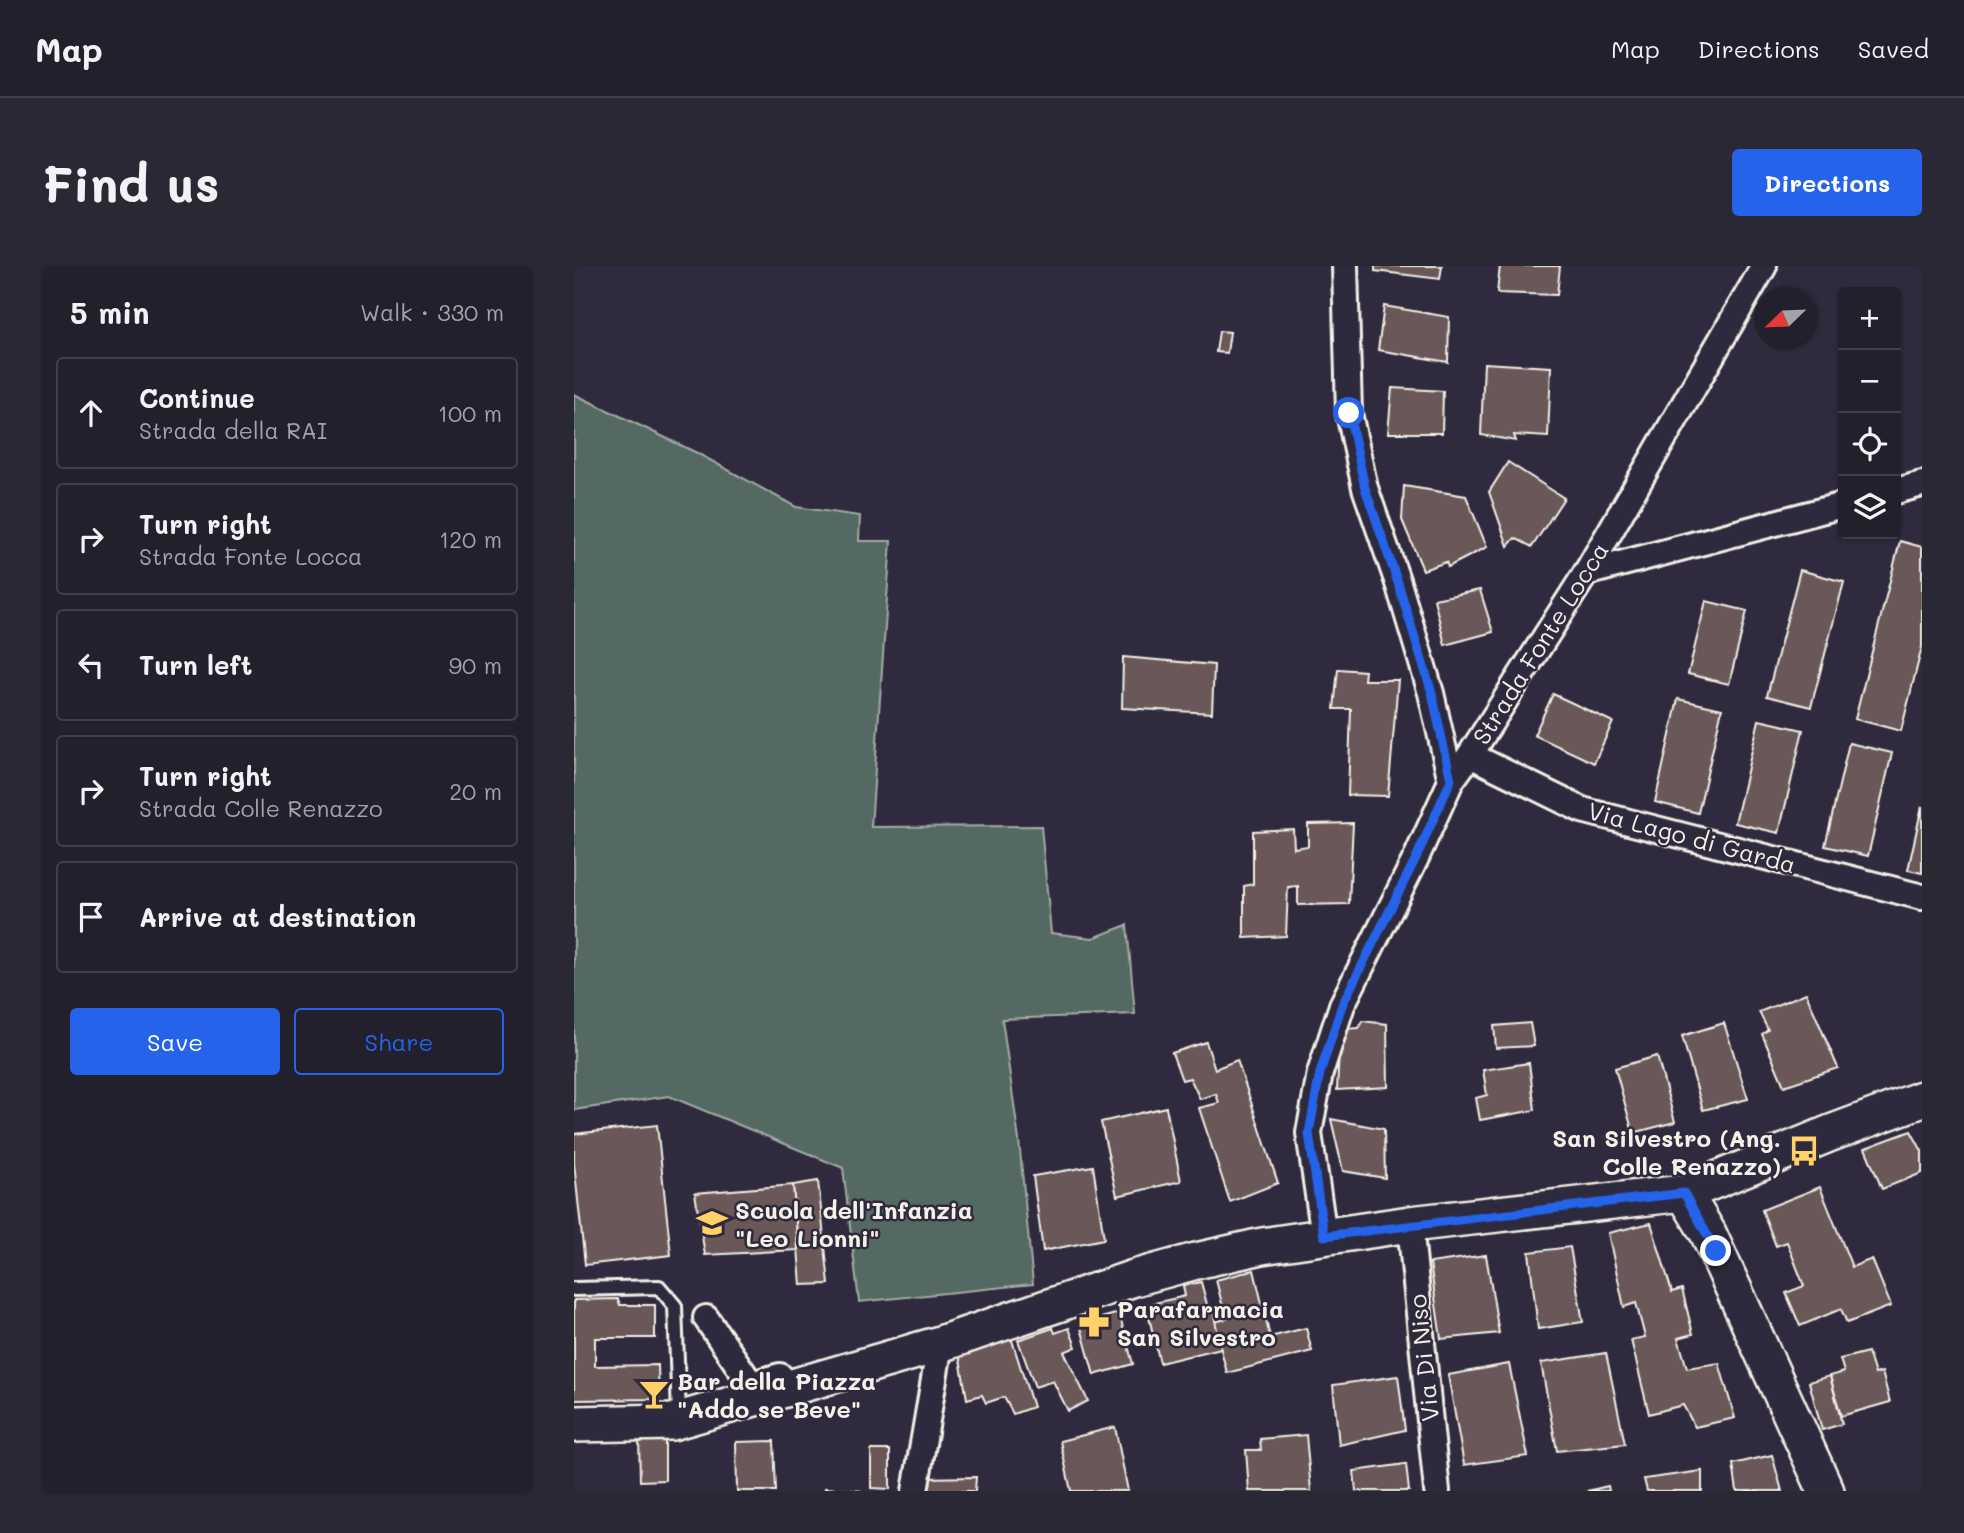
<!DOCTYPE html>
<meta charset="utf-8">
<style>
:root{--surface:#23202e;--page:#2b2836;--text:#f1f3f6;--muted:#a3a3aa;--line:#403e4a;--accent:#2563eb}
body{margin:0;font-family:Mali,sans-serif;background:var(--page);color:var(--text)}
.controls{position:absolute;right:21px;top:21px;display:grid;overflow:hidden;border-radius:7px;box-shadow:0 2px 5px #0004}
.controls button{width:63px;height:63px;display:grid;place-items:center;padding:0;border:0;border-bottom:2px solid var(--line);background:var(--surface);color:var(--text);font:35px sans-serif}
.compass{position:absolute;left:1180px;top:21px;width:63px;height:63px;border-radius:50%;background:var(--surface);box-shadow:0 2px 5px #0004;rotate:247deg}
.stop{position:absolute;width:21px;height:21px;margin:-16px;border:5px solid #2563eb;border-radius:50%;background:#fff}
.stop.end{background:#2563eb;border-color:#fff;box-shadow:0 2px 7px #0008}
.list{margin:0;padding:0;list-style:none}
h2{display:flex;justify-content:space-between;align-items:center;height:91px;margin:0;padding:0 28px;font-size:30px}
h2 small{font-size:23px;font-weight:400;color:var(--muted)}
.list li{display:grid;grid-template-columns:46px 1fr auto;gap:21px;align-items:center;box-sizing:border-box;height:112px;margin:0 14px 14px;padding:0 14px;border:2px solid var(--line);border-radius:7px}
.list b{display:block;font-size:26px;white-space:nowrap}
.list p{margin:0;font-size:23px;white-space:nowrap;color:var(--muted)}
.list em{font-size:23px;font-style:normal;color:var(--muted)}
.actions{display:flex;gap:14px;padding:21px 28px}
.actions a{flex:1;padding:16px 0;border:2px solid var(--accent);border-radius:7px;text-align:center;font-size:24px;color:var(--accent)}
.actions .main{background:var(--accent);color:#fff}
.icon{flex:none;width:38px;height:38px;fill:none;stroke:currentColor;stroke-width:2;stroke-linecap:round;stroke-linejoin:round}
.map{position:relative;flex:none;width:1348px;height:1225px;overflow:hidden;border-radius:7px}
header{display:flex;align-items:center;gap:42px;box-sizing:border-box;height:98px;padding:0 35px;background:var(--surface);border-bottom:2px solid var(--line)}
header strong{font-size:33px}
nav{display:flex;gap:38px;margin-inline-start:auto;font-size:24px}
.intro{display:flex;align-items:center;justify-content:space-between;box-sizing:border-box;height:168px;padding:0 42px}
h1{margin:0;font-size:49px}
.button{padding:18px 32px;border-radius:7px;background:var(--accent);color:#fff;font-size:24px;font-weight:700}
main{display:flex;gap:42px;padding:0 42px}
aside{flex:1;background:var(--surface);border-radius:7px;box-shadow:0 2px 5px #0004}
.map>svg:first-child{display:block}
.green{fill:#546964;stroke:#a4ada6;stroke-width:2}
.building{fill:#6a5958;stroke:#f4f1e8;stroke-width:2}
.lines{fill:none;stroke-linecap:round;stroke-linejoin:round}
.lane-casing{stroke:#f4f1e8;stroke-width:18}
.street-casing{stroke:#f4f1e8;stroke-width:30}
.secondary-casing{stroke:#f4f1e8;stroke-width:40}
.lane{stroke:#2f2a3d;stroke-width:12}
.street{stroke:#2f2a3d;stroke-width:24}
.secondary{stroke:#2f2a3d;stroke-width:35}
.route{stroke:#2563eb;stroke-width:9}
.labels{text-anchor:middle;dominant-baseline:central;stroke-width:5;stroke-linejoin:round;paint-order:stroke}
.street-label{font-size:24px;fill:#f4f1e8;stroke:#2f2a3d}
.poi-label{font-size:24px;font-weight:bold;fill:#f4f1e8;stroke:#2f2a3d;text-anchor:start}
</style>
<header>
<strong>Map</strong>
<nav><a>Map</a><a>Directions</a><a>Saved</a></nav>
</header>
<div class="intro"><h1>Find us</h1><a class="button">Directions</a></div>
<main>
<aside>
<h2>5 min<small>Walk · 330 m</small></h2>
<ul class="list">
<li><svg class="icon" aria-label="ahead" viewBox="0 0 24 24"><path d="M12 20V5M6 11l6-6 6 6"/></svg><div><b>Continue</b><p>Strada della RAI</p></div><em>100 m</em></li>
<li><svg class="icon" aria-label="right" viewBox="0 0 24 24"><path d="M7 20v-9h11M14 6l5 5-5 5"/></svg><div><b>Turn right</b><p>Strada Fonte Locca</p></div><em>120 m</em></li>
<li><svg class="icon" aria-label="left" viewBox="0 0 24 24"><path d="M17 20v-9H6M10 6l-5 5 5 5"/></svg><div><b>Turn left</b></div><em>90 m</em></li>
<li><svg class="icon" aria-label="right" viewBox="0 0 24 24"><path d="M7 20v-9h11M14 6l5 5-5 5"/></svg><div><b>Turn right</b><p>Strada Colle Renazzo</p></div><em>20 m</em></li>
<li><svg class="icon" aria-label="arrive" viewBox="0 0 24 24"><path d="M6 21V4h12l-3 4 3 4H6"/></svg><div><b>Arrive at destination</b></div></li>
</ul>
<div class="actions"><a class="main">Save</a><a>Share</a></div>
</aside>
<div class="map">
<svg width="1348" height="1225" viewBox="0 0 1348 1225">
<rect width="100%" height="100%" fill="#2f2a3d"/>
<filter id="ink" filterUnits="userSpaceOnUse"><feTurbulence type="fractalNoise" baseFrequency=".0143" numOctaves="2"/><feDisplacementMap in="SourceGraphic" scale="14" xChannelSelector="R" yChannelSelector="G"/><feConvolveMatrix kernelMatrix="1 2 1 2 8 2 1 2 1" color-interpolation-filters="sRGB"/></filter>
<g filter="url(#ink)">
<polygon class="green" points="0,128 123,187 222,241 286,250 285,275 317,275 297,561 467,560 477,667 519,672 553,659 561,748 428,753 445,874 459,1018 285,1036 269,902 95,830 0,844"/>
<g class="building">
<polygon points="801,0 868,0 866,13 801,5"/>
<polygon points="926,0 986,0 983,29 923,27"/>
<polygon points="810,40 875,51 874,96 804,84"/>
<polygon points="645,65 656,66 653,87 642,86"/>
<polygon points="910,97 977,101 974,171 940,169 942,175 907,169"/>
<polygon points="818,122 869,125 868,167 814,167"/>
<polygon points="934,196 990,232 958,281 941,272 934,280 915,226"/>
<polygon points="830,220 892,230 913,281 874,301 872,296 849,304 828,254"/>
<polygon points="1326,275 1348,281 1348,381 1327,465 1281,453"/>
<polygon points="1226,304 1270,316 1237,441 1193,430"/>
<polygon points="906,324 919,366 871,379 860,333"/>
<polygon points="1132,335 1173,345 1155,418 1114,408"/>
<polygon points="549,391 640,399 638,447 548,442"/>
<polygon points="764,403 791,405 790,414 824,414 814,530 774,529 777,443 760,443"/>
<polygon points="979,428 1039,456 1020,497 960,469"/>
<polygon points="1104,433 1148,443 1124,547 1081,536"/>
<polygon points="1185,454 1229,464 1205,567 1161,557"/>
<polygon points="1275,477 1318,487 1294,590 1251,580"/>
<polygon points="1348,540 1348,607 1334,604"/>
<polygon points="779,557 775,638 724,639 724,620 714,621 712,670 670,672 670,620 679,618 679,565 719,563 720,582 734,580 734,558"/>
<polygon points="1232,727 1264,802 1210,820 1188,768 1194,764 1185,746"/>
<polygon points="788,755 813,758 814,821 763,824 766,763 785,762"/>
<polygon points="956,757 960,780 922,782 920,760"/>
<polygon points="1150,757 1174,833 1129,844 1108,770"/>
<polygon points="632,776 641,803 663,794 704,917 656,936 625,842 645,837 642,828 626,833 616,812 608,814 598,787"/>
<polygon points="1083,790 1101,856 1059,867 1041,802"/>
<polygon points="955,797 961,844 906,854 902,832 913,829 909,804"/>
<polygon points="592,841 607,915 543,930 527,856"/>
<polygon points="757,853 810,863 811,912 769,905"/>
<polygon points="83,859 97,989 11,999 0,897 0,868"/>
<polygon points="1337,865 1348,885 1348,907 1308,923 1291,882"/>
<polygon points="519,900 530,973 469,985 459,910"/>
<polygon points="244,915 255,1018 227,1019 219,919"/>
<polygon points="219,919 224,984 131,989 121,927"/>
<polygon points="1246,921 1278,1001 1298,993 1317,1040 1273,1057 1267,1043 1226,1060 1212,1027 1230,1020 1213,976 1202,980 1188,944"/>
<polygon points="1077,957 1098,1026 1108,1023 1119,1068 1104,1072 1113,1102 1145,1097 1161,1152 1121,1161 1109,1139 1075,1148 1057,1074 1071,1071 1062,1037 1050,1041 1034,967"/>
<polygon points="996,981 1009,1056 964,1063 955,986"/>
<polygon points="912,989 925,1067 867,1073 856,997"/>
<polygon points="680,1004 696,1071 732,1062 738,1085 653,1107 640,1056 652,1053 642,1014"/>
<polygon points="627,1016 635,1046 639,1045 647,1082 586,1097 572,1039 611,1030 609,1020"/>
<polygon points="44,1033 46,1039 81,1039 81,1072 21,1072 21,1100 84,1099 85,1133 0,1134 0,1034"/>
<polygon points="545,1047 559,1098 520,1109 506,1058"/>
<polygon points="479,1062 481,1067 495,1062 502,1081 490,1086 514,1135 494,1145 479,1115 461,1121 444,1074"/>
<polygon points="437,1071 459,1141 439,1148 430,1131 412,1137 408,1129 393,1133 384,1082"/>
<polygon points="1294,1086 1301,1108 1308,1106 1316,1136 1267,1150 1256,1110 1270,1106 1266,1093"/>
<polygon points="1032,1087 1051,1178 983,1185 967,1097"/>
<polygon points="935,1098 954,1190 890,1199 874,1109"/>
<polygon points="824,1110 831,1164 765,1179 759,1119"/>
<polygon points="1256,1110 1268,1158 1248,1164 1235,1116"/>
<polygon points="541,1161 554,1225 497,1225 486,1175"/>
<polygon points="732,1169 737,1225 675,1225 672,1184 687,1184 686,1173"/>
<polygon points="65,1170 91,1171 91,1214 66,1215"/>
<polygon points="200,1175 202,1225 163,1225 162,1176"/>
<polygon points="297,1184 316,1184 316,1223 297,1222"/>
<polygon points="1198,1189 1208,1225 1163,1225 1159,1198"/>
<polygon points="832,1198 835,1225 782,1225 780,1205"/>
<polygon points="1128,1205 1128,1225 1073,1225 1070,1213"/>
<polygon points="402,1211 401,1225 350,1225 350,1212"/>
<polygon points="1034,1220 1035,1225 1013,1225"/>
<polygon points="251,1222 264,1223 288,1225 251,1225"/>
</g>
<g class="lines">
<g class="lane-casing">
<polyline id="lane" points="0,1023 85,1021 101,1040 105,1150"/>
</g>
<g class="street-casing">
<g id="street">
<polyline points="771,0 775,147 791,222 824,317 857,427 877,515"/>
<polyline points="1322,225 1348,218"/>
<polyline points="1012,307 1269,239"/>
<polyline points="896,489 1008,544 1348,631"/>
<polyline points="836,958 863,1225"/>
<polyline points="750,970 735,867 746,807 768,739 842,592 877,515 896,489 1012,307 1190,0"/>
<polyline points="132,1052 177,1118 206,1110"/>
<polyline points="341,1225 366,1078"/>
</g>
</g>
<g class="secondary-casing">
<g id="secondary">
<polyline points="1110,927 1134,967 1252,1225"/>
<polyline points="0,1158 98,1156 366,1078 560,1012 622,995 688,980 836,958 1110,927 1257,867 1348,833"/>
</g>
</g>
<use href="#lane" class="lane"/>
<use href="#street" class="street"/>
<use href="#secondary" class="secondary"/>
</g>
</g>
<g class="lines" filter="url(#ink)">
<polyline class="route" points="775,147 791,222 824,317 858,427 877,514 842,592 768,739 746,807 735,867 750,970 1110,927 1142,985"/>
</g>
<defs>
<g id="bus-bare" transform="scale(2.415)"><path d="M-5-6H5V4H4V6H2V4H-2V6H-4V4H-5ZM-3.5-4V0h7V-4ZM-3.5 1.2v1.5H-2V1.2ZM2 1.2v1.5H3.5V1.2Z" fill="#ffd166" stroke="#2f2a3d" stroke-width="2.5" paint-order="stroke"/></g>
<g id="school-bare" transform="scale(2.415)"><path d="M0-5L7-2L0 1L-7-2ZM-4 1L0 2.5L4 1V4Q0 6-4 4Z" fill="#ffd166" stroke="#2f2a3d" stroke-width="2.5" paint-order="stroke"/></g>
<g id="pharmacy-bare" transform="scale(2.415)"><path d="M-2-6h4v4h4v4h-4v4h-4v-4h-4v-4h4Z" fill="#ffd166" stroke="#2f2a3d" stroke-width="2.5" paint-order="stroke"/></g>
<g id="bar-bare" transform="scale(2.415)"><path d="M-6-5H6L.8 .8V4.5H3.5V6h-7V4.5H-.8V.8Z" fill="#ffd166" stroke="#2f2a3d" stroke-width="2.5" paint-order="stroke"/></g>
</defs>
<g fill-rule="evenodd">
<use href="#bus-bare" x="1230" y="885"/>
<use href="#school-bare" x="138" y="957"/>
<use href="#pharmacy-bare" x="520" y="1056"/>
<use href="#bar-bare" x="80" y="1128"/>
</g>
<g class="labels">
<g class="street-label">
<text transform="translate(966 377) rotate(-58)">Strada Fonte Locca</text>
<text transform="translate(1118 571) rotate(15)">Via Lago di Garda</text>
<text transform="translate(849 1092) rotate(-96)">Via Di Niso</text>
</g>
<g class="poi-label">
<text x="1207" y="871" text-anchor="end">San Silvestro (Ang.<tspan x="1207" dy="28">Colle Renazzo)</tspan></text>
<text x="161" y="943">Scuola dell'Infanzia<tspan x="161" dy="28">"Leo Lionni"</tspan></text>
<text x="543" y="1042">Parafarmacia<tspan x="543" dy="28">San Silvestro</tspan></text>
<text x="103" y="1114">Bar della Piazza<tspan x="103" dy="28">"Addo se Beve"</tspan></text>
</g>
</g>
</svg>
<div class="controls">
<button>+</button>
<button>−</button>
<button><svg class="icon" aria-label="locate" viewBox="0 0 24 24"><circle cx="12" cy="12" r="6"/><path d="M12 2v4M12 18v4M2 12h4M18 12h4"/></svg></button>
<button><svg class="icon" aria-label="layers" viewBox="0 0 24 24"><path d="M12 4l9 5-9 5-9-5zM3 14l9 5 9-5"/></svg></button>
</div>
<svg class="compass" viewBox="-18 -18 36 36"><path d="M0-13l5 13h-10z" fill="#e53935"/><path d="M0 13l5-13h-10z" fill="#a3a3aa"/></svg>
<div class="stop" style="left:775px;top:147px"></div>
<div class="stop end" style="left:1142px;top:985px"></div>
</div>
</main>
